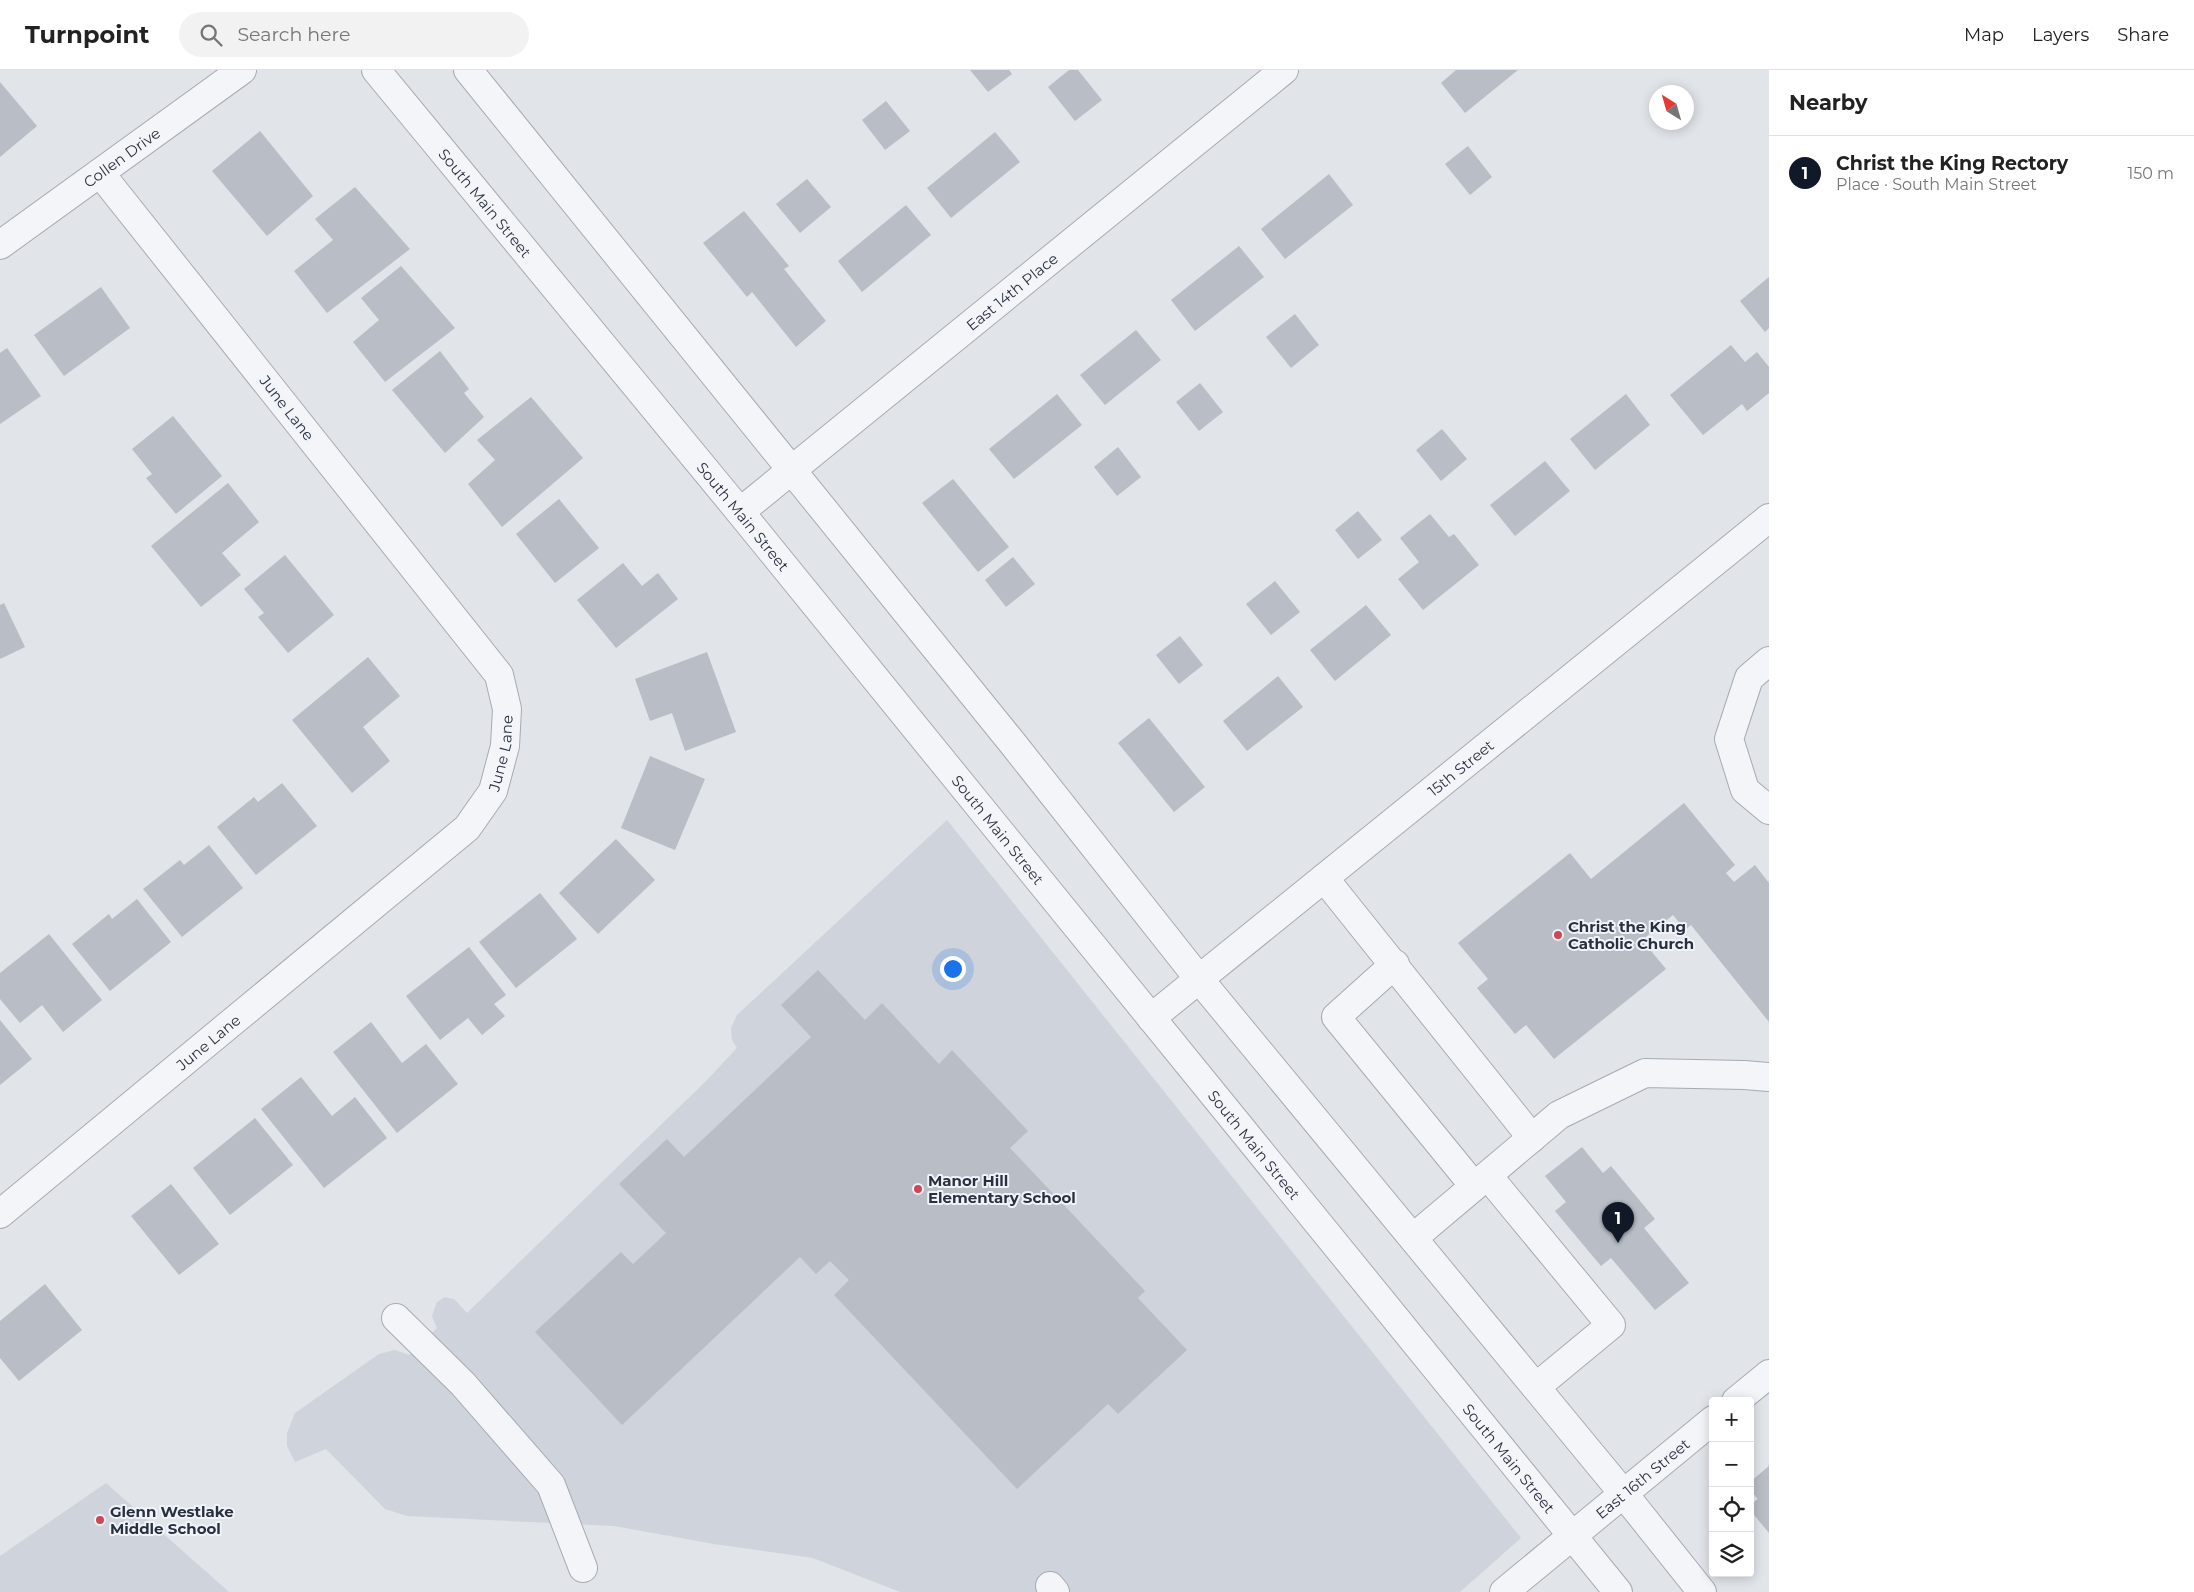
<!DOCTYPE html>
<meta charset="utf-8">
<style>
:root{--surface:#fff;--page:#f2f2f2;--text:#222;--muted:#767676;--line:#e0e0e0;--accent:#111827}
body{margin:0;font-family:Montserrat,sans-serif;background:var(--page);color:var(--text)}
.controls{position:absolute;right:15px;bottom:15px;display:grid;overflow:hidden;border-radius:5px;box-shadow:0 2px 12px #0003}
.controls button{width:45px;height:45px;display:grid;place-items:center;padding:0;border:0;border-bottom:1px solid var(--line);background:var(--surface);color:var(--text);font:25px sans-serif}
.compass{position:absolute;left:1649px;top:15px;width:45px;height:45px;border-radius:50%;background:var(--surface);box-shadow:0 2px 12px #0003;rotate:323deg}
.you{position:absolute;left:952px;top:898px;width:18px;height:18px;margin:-12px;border:4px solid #fff;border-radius:50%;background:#1a73e8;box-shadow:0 0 0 8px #1a73e833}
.badge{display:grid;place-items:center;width:32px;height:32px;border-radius:50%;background:var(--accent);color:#fff;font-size:16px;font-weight:700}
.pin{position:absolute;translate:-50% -41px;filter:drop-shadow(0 1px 2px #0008)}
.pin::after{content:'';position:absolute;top:26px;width:18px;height:15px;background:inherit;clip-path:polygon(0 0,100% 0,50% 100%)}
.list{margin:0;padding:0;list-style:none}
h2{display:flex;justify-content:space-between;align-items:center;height:65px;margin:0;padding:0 20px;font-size:21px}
h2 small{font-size:16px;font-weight:400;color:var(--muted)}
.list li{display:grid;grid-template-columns:32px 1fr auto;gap:15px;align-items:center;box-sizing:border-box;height:75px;padding:0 20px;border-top:1px solid var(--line)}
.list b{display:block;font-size:19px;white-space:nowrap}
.list p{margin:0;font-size:16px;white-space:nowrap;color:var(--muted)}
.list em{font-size:16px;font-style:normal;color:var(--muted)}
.icon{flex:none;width:28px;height:28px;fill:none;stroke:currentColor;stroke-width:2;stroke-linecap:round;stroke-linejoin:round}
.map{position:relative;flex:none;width:1769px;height:1522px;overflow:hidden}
header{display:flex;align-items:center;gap:30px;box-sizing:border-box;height:70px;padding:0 25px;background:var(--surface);border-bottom:1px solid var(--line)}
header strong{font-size:24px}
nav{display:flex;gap:28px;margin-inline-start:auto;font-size:18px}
.search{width:350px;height:45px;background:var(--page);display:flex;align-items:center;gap:12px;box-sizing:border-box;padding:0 18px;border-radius:28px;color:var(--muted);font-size:19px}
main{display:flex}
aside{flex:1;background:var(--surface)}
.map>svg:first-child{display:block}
.built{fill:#cfd3db}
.building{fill:#b8bdc6}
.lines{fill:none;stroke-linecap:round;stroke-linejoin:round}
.minor-casing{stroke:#a6abb3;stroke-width:30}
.minor{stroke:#f4f5f8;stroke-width:28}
.poi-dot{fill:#cd4756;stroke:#f0f3f7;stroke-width:2}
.labels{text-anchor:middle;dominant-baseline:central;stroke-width:4;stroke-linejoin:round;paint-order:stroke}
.street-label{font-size:15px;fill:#293141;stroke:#f0f3f7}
.poi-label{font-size:15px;font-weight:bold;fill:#293141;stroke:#f0f3f7;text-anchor:start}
</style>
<header>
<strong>Turnpoint</strong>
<div class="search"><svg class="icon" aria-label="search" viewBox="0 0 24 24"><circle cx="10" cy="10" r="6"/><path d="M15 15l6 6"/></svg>Search here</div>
<nav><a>Map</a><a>Layers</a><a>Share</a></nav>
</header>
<main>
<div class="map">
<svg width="1769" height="1522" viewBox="0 0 1769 1522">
<rect width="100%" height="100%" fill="#e1e4e9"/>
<g class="built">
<polygon points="947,750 1521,1468 1460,1522 900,1522 813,1488 714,1474 614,1456 407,1446 385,1439 326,1379 295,1392 287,1376 287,1363 295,1343 379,1284 395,1280 409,1285 437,1258 432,1246 437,1232 445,1227 454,1229 467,1243 705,1012 737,978 732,970 731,958 737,945"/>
<polygon points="106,1413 229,1522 0,1522 0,1486"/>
</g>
<g class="building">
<polygon points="970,0 1009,0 1012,4 988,22"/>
<polygon points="1069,0 1078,0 1102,30 1075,51 1048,17"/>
<polygon points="1456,0 1518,0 1465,43 1441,13"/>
<polygon points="0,12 37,56 0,87"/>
<polygon points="886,31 910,61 885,80 862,50"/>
<polygon points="260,61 313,126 267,166 212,101"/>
<polygon points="995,62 1020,92 951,148 927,118"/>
<polygon points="1468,76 1492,107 1470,125 1445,94"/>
<polygon points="1329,104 1353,135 1285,189 1261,159"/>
<polygon points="807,109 831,137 800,163 776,134"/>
<polygon points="355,117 410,179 327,243 294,201 333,170 315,149"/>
<polygon points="906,135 931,165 862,222 838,191"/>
<polygon points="744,141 789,196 784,199 826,251 796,277 752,222 747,227 703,173"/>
<polygon points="1239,176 1264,207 1195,261 1171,230"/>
<polygon points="401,196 455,258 385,312 353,272 379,250 361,228"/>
<polygon points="1769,207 1769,258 1765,262 1740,231"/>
<polygon points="101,217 130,258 64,306 34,265"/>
<polygon points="1295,244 1319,275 1291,298 1266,267"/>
<polygon points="1136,260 1161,290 1105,335 1080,305"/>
<polygon points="1731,275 1745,292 1757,282 1769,297 1769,323 1747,341 1742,334 1703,365 1670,325"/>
<polygon points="7,278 41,326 0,354 0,283"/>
<polygon points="440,281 469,319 464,323 484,347 445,383 392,320"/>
<polygon points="1200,313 1223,342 1199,361 1176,332"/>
<polygon points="1057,324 1082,355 1014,409 989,379"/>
<polygon points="1626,324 1650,355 1595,400 1570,369"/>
<polygon points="531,327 583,388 502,457 468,414 495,390 477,370"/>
<polygon points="173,346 222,406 176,444 146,408 152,404 132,379"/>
<polygon points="1442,359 1467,389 1441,411 1416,380"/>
<polygon points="1118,377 1141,407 1117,426 1094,397"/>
<polygon points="1545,391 1570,421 1515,466 1490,435"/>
<polygon points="953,409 1009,477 978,502 922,433"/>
<polygon points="228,413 259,452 222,483 241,505 201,537 151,476"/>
<polygon points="559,429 599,478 555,513 516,464"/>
<polygon points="1358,441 1382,470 1358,489 1335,460"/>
<polygon points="1430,444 1449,467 1454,464 1479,495 1423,540 1398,509 1419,492 1400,468"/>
<polygon points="285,485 334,545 288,583 258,547 264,543 244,519"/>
<polygon points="1013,487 1035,514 1006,537 985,510"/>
<polygon points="623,493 642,516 658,503 678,529 616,578 577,530"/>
<polygon points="1275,511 1300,542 1271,565 1246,534"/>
<polygon points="4,533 25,577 0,589 0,535"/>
<polygon points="1366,535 1391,565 1335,611 1310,580"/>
<polygon points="1180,566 1203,595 1179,614 1156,585"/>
<polygon points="707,582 736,662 685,681 672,643 650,651 635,609"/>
<polygon points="368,587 400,626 363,657 390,691 352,723 292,650"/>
<polygon points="1278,606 1303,637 1247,681 1223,651"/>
<polygon points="1149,648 1205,717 1174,742 1118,673"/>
<polygon points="650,686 705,709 675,780 621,758"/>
<polygon points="282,713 317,756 256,805 217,757 254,727 258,732"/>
<polygon points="1684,733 1735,795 1726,803 1734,812 1755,795 1769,813 1769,952 1691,855 1685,860 1673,845 1642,870 1666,899 1554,989 1526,955 1515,964 1477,918 1488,909 1458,873 1570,783 1591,809"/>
<polygon points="616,769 655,810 598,864 559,823"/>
<polygon points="209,775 243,818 182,867 143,819 180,790 184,795"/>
<polygon points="540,823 577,869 516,918 479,872"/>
<polygon points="137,829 171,872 110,921 72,874 109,844 112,849"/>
<polygon points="49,864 102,930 63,962 42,935 20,953 0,929 0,903"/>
<polygon points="469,877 506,925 494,934 505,946 482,965 468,948 440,970 406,926"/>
<polygon points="818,900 865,950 882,933 939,994 952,980 1028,1061 1010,1078 1145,1221 1138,1228 1187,1280 1118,1344 1108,1334 1017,1419 834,1225 849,1210 830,1191 816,1204 800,1187 622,1355 535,1262 621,1182 633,1194 666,1163 619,1114 667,1069 684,1087 811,967 781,935"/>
<polygon points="0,950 32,989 0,1015"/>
<polygon points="371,952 402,993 426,974 458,1014 397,1063 333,982"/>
<polygon points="301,1007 332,1046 355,1027 387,1068 324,1118 261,1039"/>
<polygon points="255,1048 293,1095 230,1145 193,1098"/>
<polygon points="1582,1077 1603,1103 1611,1096 1655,1149 1644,1158 1689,1213 1655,1240 1611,1188 1601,1196 1555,1141 1566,1132 1545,1106"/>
<polygon points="171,1114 219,1174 179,1205 131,1146"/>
<polygon points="45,1214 82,1260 19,1311 0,1288 0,1251"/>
<polygon points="1769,1396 1769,1463 1750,1440 1750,1435 1758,1429 1750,1420 1750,1412"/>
</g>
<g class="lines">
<g class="minor-casing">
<g id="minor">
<path id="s1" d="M376 0 740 442 1618 1522"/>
<polyline points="468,0 1014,675 1199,909 1623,1423 1702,1522"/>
<path id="s2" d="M0 175 242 0"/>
<path id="s3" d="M740 442 1284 0"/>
<polyline points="1769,591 1749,608 1729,669 1745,720 1769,740"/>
<polyline points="1324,808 1532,1068"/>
<polyline points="1395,894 1336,947 1474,1116"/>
<path id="s4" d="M1151 948 1769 448"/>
<polyline points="1488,1106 1611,1255 1536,1317"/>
<path id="s5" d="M0 1144 467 758 493 721 505 676 507 639 499 605 100 103"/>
<polyline points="1413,1168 1559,1045 1645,1003 1744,1005 1769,1007"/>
<polyline points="396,1248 463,1314 551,1415 583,1498"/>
<polyline points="1736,1331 1769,1304"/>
<polyline points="1050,1516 1055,1522"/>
<path id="s6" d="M1504 1522 1713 1350"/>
</g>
</g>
<use href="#minor" class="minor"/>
</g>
<g class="poi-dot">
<circle cx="1558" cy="865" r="5"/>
<circle cx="918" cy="1119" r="5"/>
<circle cx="100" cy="1450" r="5"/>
</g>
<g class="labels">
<g class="street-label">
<text stroke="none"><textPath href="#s2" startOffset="150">Collen Drive</textPath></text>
<text stroke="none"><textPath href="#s1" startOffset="172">South Main Street</textPath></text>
<text stroke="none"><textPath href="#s3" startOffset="350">East 14th Place</textPath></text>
<text transform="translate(287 338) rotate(52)">June Lane</text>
<text stroke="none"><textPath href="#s1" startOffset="578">South Main Street</textPath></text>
<text stroke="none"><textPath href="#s5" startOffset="690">June Lane</textPath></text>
<text stroke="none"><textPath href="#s4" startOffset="398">15th Street</textPath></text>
<text stroke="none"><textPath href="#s1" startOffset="982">South Main Street</textPath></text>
<text stroke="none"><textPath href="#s5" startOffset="270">June Lane</textPath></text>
<text stroke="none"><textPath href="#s1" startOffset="1388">South Main Street</textPath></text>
<text stroke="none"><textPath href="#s1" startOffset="1792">South Main Street</textPath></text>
<text stroke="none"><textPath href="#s6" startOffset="179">East 16th Street</textPath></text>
</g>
<g class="poi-label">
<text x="1568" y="856">Christ the King<tspan x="1568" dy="17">Catholic Church</tspan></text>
<text x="928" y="1110">Manor Hill<tspan x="928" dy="17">Elementary School</tspan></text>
<text x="110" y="1441">Glenn Westlake<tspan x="110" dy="17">Middle School</tspan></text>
</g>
</g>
</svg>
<div class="controls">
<button>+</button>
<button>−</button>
<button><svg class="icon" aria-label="locate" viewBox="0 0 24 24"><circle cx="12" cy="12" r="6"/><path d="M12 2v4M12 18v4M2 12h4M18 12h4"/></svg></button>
<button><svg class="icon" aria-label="layers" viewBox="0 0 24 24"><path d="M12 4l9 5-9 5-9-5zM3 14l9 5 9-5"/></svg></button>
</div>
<svg class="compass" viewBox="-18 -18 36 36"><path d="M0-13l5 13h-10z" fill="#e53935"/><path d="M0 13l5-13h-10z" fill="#767676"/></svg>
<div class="you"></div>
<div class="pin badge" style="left:1618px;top:1173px">1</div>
</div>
<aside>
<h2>Nearby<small></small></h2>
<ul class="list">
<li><span class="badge">1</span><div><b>Christ the King Rectory</b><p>Place · South Main Street</p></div><em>150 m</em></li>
</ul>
</aside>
</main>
